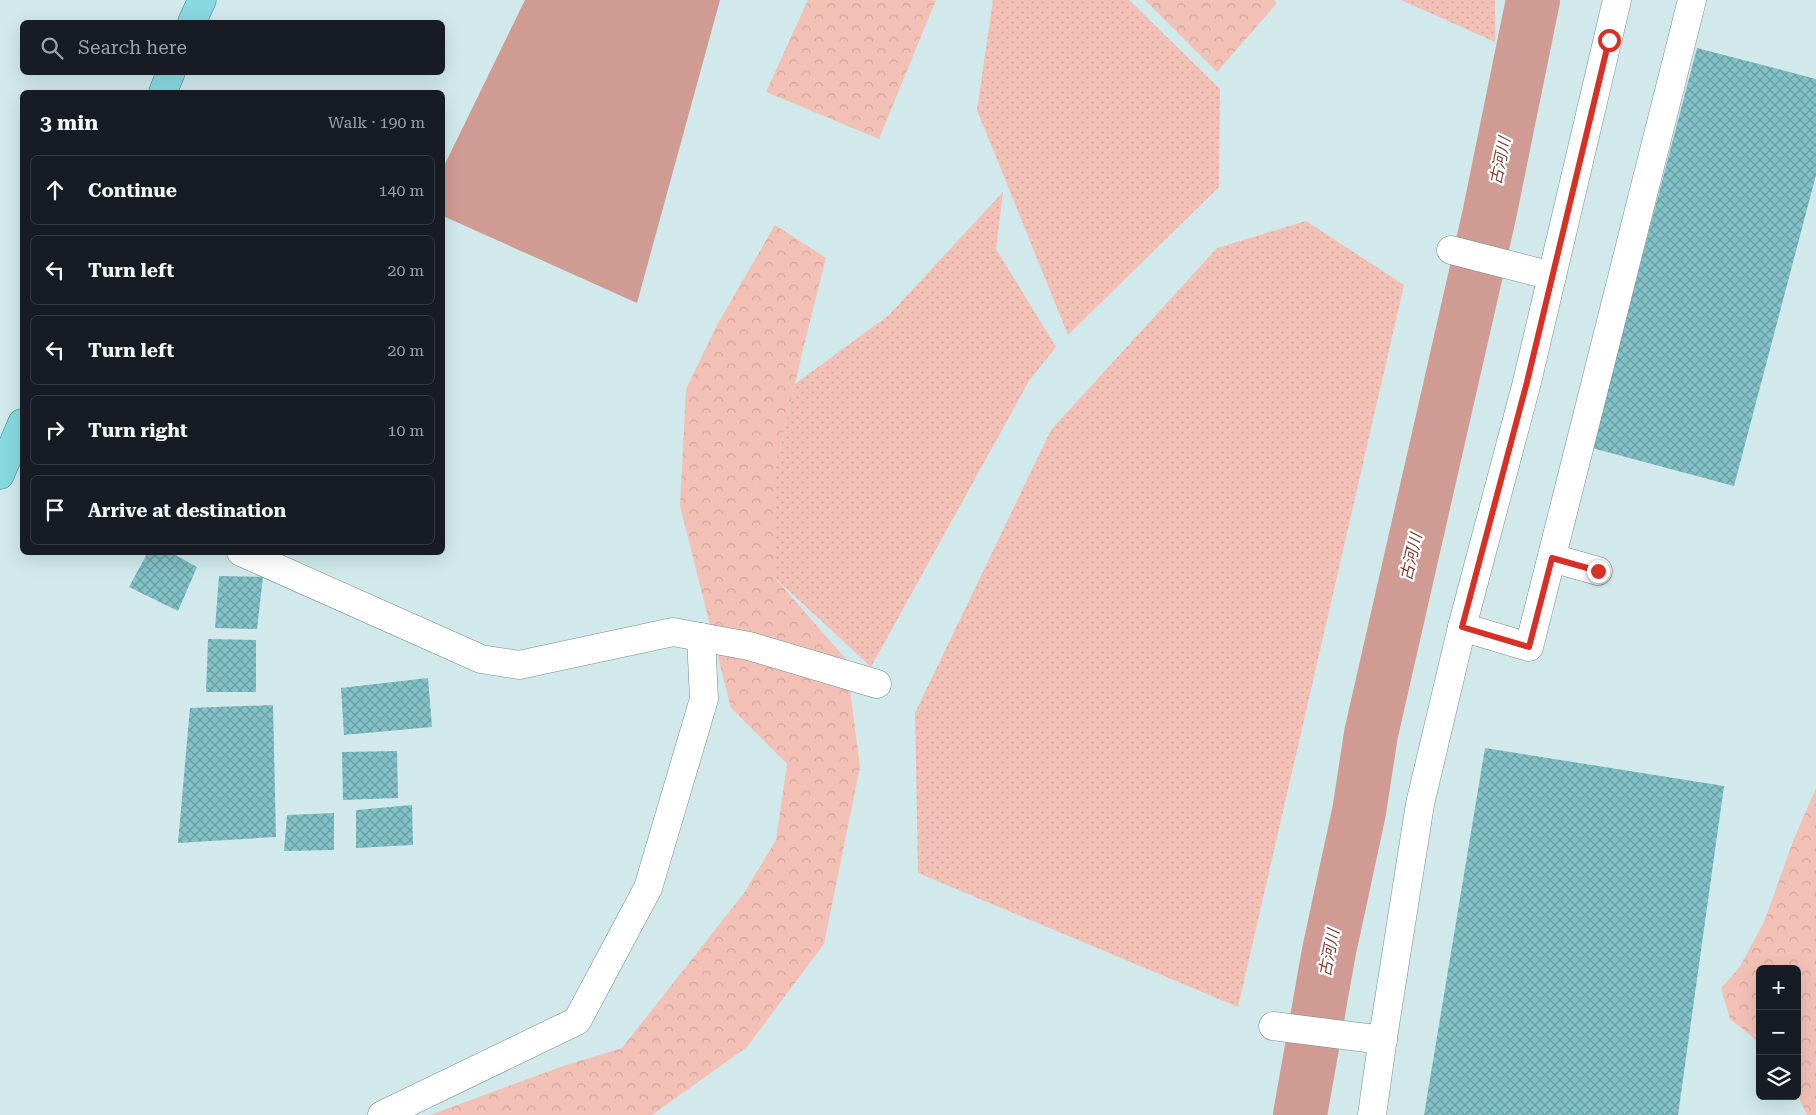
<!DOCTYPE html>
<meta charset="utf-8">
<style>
:root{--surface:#171b24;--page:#242831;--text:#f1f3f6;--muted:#9ea1a6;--line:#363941}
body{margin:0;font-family:"Roboto Serif","Noto Sans JP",serif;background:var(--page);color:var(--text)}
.controls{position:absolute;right:15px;bottom:15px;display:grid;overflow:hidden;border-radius:8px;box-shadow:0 5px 20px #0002}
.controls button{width:45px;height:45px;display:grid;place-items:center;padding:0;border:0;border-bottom:1px solid var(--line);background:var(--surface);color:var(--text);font:25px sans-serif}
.stop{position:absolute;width:15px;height:15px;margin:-11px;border:4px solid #d93025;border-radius:50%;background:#fff}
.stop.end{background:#d93025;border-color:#fff;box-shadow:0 1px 5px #0008}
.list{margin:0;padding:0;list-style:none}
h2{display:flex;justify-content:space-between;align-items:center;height:65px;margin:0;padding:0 20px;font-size:21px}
h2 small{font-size:16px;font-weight:400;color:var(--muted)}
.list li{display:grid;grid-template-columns:32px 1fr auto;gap:15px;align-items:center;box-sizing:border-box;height:70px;margin:0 10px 10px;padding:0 10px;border:1px solid var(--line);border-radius:8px}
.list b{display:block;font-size:19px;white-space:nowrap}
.list em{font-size:16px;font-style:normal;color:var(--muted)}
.icon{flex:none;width:28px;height:28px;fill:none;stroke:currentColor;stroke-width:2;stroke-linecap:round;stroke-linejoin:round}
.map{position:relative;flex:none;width:1816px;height:1115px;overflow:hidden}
.search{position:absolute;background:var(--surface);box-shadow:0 5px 20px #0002;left:20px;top:20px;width:425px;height:55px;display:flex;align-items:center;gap:12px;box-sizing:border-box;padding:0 18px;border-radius:8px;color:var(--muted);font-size:19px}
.panel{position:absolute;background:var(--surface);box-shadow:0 5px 20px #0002;left:20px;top:90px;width:425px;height:465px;border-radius:8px}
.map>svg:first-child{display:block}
.grass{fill:url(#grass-dots)}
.forest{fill:url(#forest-crowns)}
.water{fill:#d09b92}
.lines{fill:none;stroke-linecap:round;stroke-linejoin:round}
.river{stroke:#d09b92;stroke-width:54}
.building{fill:url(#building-cross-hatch)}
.minor-casing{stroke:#748b8c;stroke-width:29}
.major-casing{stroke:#2d8a91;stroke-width:29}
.minor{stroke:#fff;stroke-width:28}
.major{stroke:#86d9df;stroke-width:28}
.route{stroke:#d93025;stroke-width:6}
.labels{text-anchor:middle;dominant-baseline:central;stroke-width:4.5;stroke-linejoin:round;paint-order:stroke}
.water-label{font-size:16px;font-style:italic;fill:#803c32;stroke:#fff}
</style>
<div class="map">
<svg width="1816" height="1115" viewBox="0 0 1816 1115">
<defs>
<pattern id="grass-dots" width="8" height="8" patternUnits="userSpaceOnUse" patternTransform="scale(1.25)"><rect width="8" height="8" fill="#f3c0b6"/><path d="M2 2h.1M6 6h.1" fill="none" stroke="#d0a59c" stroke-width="1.8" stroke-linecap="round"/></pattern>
<pattern id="forest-crowns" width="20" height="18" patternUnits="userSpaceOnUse" patternTransform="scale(1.25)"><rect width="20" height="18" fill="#f3c0b6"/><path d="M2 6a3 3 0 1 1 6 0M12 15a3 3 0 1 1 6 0" fill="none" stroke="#d0a59c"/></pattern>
<pattern id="building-cross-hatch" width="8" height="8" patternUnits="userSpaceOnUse" patternTransform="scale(1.25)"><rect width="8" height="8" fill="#81c1c7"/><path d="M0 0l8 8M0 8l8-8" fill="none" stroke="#699da1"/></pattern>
</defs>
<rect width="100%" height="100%" fill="#d1e9eb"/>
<g class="grass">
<polygon points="993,0 1129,0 1220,89 1219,187 1068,335 977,110"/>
<polygon points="1401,0 1495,0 1495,42"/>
<polygon points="1003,192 996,249 1056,347 1029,381 871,667 774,577 774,474 795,384 889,315"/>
<polygon points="1306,221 1404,285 1238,1007 918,873 915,713 1051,430 1217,248"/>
</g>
<g class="forest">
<polygon points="808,0 936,0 879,139 766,92"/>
<polygon points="1145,0 1274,0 1277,3 1217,72"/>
<polygon points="775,225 826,258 804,345 774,474 774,577 846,659 860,767 824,944 747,1047 652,1115 430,1115 563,1066 622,1048 744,893 776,840 787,764 731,708 680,506 686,389 717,325"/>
<polygon points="1816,788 1816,1115 1807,1115 1797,1094 1797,969 1760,969 1760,1043 1730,1019 1721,988 1739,968 1764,922 1794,839"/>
</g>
<polygon class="water" points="525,0 720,0 637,303 443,216 443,168"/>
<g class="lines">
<polyline class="river" points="1300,1115 1329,951 1359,812 1371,734 1489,216 1533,0"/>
</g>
<g class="building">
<polygon points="1697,48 1816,79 1816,175 1734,486 1592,448"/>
<polygon points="148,552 170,552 197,567 178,611 129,587"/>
<polygon points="219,576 263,577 257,629 215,628"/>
<polygon points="208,639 256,640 256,692 206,692"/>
<polygon points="428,678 432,727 344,735 341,688"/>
<polygon points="273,705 276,837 178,843 190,708"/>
<polygon points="1485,748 1724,786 1678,1115 1424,1115"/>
<polygon points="397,751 398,798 343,800 342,752"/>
<polygon points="412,805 413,845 356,848 356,810"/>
<polygon points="334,813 334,850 284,851 287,815"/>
</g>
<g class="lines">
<g class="minor-casing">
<g id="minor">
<polyline points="1451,250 1552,276"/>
<polyline points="241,552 481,659 519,665 673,632 749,646 877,684"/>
<polyline points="1552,558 1598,571"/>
<polyline points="1462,627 1529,647 1692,0"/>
<polyline points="1273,1026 1383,1040"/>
<polyline points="382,1115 577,1021 648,888 704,699 701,637"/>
<polyline points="1372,1115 1382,1044 1420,804 1462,627 1527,382 1617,0"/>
</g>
</g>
<g class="major-casing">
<g id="major">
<polyline points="192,22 202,0"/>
<polyline points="163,92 171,72"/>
<polyline points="0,475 22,423"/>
</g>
</g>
<use href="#minor" class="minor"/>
<use href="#major" class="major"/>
</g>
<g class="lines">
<polyline class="route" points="1598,571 1552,558 1529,647 1462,627 1527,382 1609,40"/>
</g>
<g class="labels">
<g class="water-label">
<text transform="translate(1500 161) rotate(-78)">古河川</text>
<text transform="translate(1411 557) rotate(-77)">古河川</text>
<text transform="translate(1329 953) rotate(-79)">古河川</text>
</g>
</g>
</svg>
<div class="controls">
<button>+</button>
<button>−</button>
<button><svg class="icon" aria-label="layers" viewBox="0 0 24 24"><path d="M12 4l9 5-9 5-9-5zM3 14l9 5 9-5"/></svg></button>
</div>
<div class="stop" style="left:1609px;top:40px"></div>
<div class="stop end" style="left:1598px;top:571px"></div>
<div class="search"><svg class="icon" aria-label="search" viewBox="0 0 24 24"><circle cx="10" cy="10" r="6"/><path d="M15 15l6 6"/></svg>Search here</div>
<section class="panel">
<h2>3 min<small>Walk · 190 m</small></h2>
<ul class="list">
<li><svg class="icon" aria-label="ahead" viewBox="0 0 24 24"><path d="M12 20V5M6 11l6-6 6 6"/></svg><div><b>Continue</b></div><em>140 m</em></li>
<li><svg class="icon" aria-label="left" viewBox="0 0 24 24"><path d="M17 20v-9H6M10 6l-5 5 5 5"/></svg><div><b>Turn left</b></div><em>20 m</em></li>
<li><svg class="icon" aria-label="left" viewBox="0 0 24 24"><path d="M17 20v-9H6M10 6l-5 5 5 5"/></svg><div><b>Turn left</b></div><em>20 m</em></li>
<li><svg class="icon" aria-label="right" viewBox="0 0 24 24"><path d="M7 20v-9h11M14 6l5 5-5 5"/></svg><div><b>Turn right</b></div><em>10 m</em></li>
<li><svg class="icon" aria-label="arrive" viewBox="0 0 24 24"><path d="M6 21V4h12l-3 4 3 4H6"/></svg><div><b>Arrive at destination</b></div></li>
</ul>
</section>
</div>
